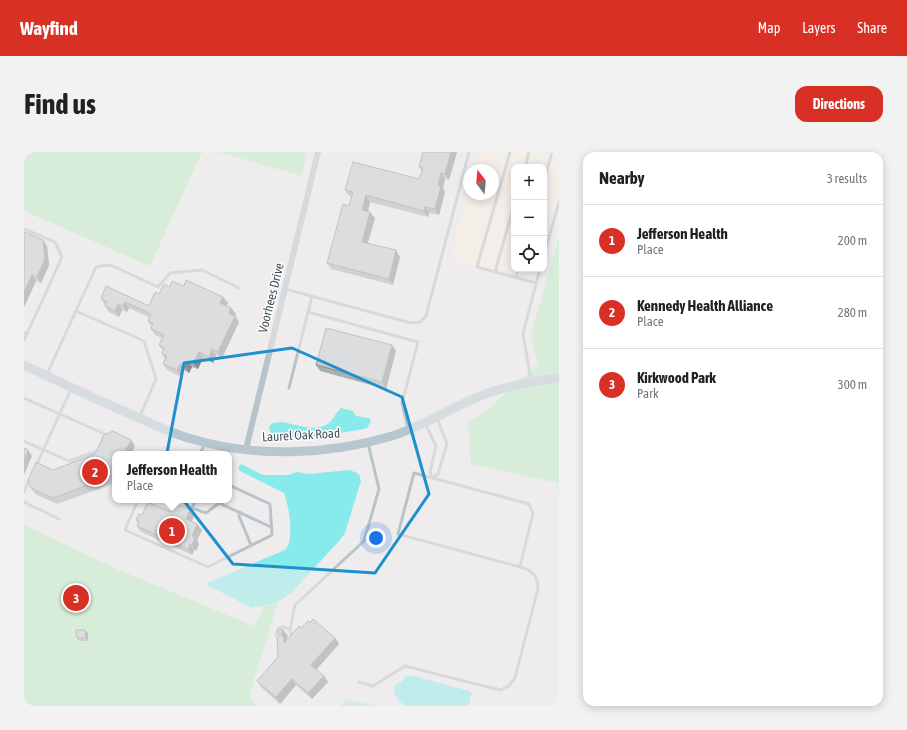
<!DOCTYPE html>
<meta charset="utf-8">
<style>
:root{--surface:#fff;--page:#f2f2f2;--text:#202124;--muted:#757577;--line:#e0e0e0;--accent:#d93025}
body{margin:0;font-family:"Asap Condensed",sans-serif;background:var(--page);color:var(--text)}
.controls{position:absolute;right:12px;top:12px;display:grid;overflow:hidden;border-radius:8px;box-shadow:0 2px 10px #0003}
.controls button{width:36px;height:36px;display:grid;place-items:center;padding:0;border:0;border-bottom:1px solid var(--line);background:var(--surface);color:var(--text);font:20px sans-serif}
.compass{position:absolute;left:439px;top:12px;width:36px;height:36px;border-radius:50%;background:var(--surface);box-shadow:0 2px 10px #0003;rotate:344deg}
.you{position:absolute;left:352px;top:386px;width:14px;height:14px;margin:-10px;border:3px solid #fff;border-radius:50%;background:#1a73e8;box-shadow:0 0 0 6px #1a73e833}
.badge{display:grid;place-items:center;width:26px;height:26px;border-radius:50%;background:var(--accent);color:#fff;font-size:13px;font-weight:700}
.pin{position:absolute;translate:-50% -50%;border:2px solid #fff;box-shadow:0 1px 4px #0006}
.popup{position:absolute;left:88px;top:299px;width:120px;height:52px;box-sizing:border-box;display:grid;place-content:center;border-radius:8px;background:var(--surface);filter:drop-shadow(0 1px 3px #0005);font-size:13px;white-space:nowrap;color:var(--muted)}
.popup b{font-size:15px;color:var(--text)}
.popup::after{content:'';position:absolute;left:50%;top:100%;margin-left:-8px;border:8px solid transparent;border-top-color:var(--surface)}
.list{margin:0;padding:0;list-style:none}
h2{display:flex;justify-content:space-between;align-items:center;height:52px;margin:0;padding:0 16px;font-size:17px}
h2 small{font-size:13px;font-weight:400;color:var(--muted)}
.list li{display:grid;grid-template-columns:26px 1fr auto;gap:12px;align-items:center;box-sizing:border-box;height:72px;padding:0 16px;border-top:1px solid var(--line)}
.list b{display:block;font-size:15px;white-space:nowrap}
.list p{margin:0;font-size:13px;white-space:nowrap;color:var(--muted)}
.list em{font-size:13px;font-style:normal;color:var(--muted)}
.icon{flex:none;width:22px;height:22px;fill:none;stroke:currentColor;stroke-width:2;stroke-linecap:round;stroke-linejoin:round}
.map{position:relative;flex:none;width:535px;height:554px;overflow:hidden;border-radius:12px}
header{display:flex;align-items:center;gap:24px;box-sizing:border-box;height:56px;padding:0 20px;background:var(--accent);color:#fff}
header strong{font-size:19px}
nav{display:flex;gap:22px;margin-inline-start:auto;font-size:14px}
.intro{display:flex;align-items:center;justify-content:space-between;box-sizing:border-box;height:96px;padding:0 24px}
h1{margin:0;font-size:28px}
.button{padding:10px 18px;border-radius:12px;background:var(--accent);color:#fff;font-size:14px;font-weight:700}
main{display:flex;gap:24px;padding:0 24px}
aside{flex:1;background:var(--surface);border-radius:12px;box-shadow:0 2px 10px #0003}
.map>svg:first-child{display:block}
.commercial{fill:#fbf0e4}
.green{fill:#baeec3}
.water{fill:#87eaeb}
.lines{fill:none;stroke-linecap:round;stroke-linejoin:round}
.lane{stroke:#b8c4ca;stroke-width:3}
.street{stroke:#b8c4ca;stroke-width:6}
.secondary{stroke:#b8c7cf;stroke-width:9}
.wall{fill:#aaafb2}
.shaded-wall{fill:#8b8e91}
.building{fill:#c6cbcf;stroke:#8b8e91}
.marked{fill:none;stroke:#1e8fcf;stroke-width:3;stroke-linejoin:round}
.labels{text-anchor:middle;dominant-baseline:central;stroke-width:3;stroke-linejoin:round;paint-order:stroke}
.street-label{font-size:13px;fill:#45545a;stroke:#fff}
</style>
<header>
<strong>Wayfind</strong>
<nav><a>Map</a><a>Layers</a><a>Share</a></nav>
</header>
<div class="intro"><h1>Find us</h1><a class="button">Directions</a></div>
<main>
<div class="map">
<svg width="535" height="554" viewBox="0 0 535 554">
<rect width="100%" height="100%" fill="#efeced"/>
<polygon class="commercial" points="455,0 535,0 535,50 520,103 520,15 490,15 490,117 516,117 512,131 426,107 445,36 445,42 469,42 469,18 450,18"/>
<g class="green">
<polygon points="0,0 178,0 126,114 0,59"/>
<polygon points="194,0 282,0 278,24"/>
<polygon points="535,86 535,345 534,331 447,312 444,270 459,261 514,213 507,182"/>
<polygon points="0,373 95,418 230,474 240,454 254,450 225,544 233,554 0,554"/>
<polygon points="324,547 352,554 316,554"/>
</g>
<g class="water">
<path d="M317 256 329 259 332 264 345 266 347 269 343 276C328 280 255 292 246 280L245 275 248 271 258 270C271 272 293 281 305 271 310 267 312 260 317 256Z"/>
<path d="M217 312 239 323H264L273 320 284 322 326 318 335 322 337 329 321 381 316 388 267 441 253 450 228 456 183 433 185 430 261 398C271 388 265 354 260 341L216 319 214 315Z"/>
<path d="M382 524H389L446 539 448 542 446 546V551L443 554H381C374 548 368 542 371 533L377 530Z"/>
</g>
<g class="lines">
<g class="lane">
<polyline points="486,0 453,115 512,131"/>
<polyline points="501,15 505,0"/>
<polyline points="520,29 528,0"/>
<polyline points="0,77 31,90 38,105 3,182 0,181"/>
<polyline points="520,103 535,50"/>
<polyline points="471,120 490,53"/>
<polyline points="492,125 494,117"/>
<polyline points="261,137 387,171 396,170 402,164 445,0"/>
<polyline points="52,159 120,189 132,227 116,264"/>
<polyline points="284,160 394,190 378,251 384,276"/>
<polyline points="0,188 3,182"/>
<polyline points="23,222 72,115 83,113 89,114 134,135 146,121 178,118 215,136"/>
<polyline points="507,228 499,181 516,117"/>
<polyline points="265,236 288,144"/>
<polyline points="0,246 81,282 79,286"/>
<polyline points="401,271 412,294 406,320 408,326 414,322 423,292 413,266"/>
<polyline points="0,289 45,309 73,299 75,296"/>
<polyline points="176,302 181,291"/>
<polyline points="12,314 47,237"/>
<polyline points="0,340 6,326"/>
<polyline points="114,348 101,378 184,415 248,383 246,352 205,333"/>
<polyline points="156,348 162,354 182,361 195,351 247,375"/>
<polyline points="0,350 35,367"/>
<polyline points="168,356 172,348"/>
<polyline points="216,360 215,364 227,393"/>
<polyline points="266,477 271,453 340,389 355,337 344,291"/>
<polyline points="256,490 252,483 255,476 259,475 266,477 267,485"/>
<path d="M335 530 349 534 381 514 476 538 485 534 491 526 514 436C514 423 507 418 496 415L374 382 390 321 505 352 509 361 496 415"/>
</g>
<polyline class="street" points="222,297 294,0"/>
<path class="secondary" d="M0 213C34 229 69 246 104 261 125 270 146 281 168 287 232 306 305 303 368 284 402 273 431 253 464 241 487 233 511 229 535 226"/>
</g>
<g class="wall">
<polygon points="433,0 425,28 421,27 419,36 421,40 415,63 405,61 404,65 346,50 344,59 351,66 344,91 376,105 369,133 307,117 303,111 325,54 328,45 325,44 321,38 395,27 398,19 395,15"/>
<polygon points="0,80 23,94 25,113 17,131 12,129 0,155"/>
<polygon points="82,134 125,154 135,142 146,135 160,134 199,145 204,151 202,154 207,156 212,162 211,164 215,170 198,206 192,203 189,211 179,206 174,217 168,215 165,221 160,218 157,225 143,218 139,212 141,207 138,202 139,199 135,193 138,186 131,183 127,177 128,175 124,169 125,165 105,156 103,160 98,158 95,165 85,160 81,154 81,153 77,147"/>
<polygon points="368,193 372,199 362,237 296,219 292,213"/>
<polygon points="107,288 111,294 107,302 91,302 91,331 33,352 11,342 7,336 29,318 71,302"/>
<polygon points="147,360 170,364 168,369 178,378 173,388 175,392 172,399 170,398 168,403 117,380 113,374 114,372 112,368 118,363"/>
<polygon points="286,471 311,486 315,492 292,518 300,524 304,530 288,547 272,533 256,552 237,535 233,529 254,505 259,478 264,484 262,489 277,476"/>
<polygon points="64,481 64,489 55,489 53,486"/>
</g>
<g class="shaded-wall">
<polygon points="427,0 433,0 425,28 421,22"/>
<polygon points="417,21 421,27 419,36 421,40 415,63 411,57 414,33"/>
<polygon points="342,43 346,50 343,64 338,58"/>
<polygon points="401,55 405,61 404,65 400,59"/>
<polygon points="346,60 351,66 342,96 338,90"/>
<polygon points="19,88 23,94 25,113 17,131 13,125"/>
<polygon points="372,98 376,105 369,133 365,127"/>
<polygon points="8,123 12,129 0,155 0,140"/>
<polygon points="199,145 204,151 201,157 196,151"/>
<polygon points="101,150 105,156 103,160 99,154"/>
<polygon points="94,152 98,158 95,165 91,159"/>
<polygon points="207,156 212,162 211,164 215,170 198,206 194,200 205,162"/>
<polygon points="368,193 372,199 362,237 358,230"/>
<polygon points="188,197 192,203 189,211 185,205"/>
<polygon points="175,200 179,206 174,217 169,211"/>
<polygon points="164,209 168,215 165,221 161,215"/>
<polygon points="156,212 160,218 157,225 153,218"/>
<polygon points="107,288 111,294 107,302 100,302"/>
<polygon points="4,298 8,304 0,323 0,308"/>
<polygon points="166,358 170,364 166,373 162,367"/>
<polygon points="173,372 178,378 173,388 175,392 172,399 168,393 168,384"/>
<polygon points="166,392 170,398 168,403 164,397"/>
<polygon points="61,478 64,481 64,489 62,486"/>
<polygon points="259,478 264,484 262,488 264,492 260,491 257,483"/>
<polygon points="311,486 315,492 291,519 287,513"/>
<polygon points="300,524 304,530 288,547 284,541"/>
<polygon points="268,527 272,533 256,552 252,545"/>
</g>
<g class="building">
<polygon points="399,0 427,0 421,22 417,21 414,33 417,34 411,57 401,55 400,59 342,43 338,58 346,60 338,90 372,98 365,127 303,111 319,52 325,54 329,40 321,38 329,10 395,27 399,16 395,15"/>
<polygon points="0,80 19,88 21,107 13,125 8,123 0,140"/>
<polygon points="162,128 199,145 196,151 207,156 205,162 211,164 194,200 188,197 185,205 175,200 169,211 164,209 161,215 156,212 153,218 139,212 143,204 138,202 140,196 135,193 140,183 127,177 129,171 124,169 127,162 101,150 99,154 94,152 91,159 81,154 83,149 77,147 82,134 125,154 131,140 135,142 140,132 146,135 148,129 160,134"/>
<polygon points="302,176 368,193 358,230 292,213"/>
<polygon points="89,279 107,288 100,302 91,302 91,320 90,323 29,346 7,336 4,328 12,310 29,318 71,302 80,283"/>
<polygon points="0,296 4,298 0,308"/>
<polygon points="124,350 147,360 151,351 166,358 162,367 173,372 168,384 171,386 168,393 166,392 164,397 113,374 115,370 112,368 115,362 118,363"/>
<polygon points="289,467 311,486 287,513 300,524 284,541 268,527 252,545 233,529 254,505 253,487 256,484 253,478 259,478 257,483 260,486 260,491 275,474 277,476 284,469 286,471"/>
<polygon points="52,478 61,478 62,486 53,486"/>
</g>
<path d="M0 0H535V554H0ZM268 196 378 245 405 342 351 421 209 412 139 322 160 211Z" fill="#efeced" fill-opacity=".55" fill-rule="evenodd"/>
<path class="marked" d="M268 196 378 245 405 342 351 421 209 412 139 322 160 211Z"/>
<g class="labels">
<g class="street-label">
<text transform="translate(247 146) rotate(-76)">Voorhees Drive</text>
<text transform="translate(277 283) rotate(-3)">Laurel Oak Road</text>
</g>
</g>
</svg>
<div class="controls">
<button>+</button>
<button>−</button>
<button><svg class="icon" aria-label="locate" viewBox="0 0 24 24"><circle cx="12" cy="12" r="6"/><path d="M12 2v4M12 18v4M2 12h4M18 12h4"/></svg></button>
</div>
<svg class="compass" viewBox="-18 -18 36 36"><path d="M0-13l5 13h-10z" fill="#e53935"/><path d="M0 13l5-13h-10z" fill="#757577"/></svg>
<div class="you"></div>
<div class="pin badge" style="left:148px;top:379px">1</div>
<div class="popup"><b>Jefferson Health</b>Place</div>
<div class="pin badge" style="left:71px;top:320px">2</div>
<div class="pin badge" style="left:52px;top:446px">3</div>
</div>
<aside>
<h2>Nearby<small>3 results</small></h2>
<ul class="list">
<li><span class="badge">1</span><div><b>Jefferson Health</b><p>Place</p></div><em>200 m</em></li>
<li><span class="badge">2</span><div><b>Kennedy Health Alliance</b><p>Place</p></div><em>280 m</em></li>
<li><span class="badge">3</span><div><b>Kirkwood Park</b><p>Park</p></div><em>300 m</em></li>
</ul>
</aside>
</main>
